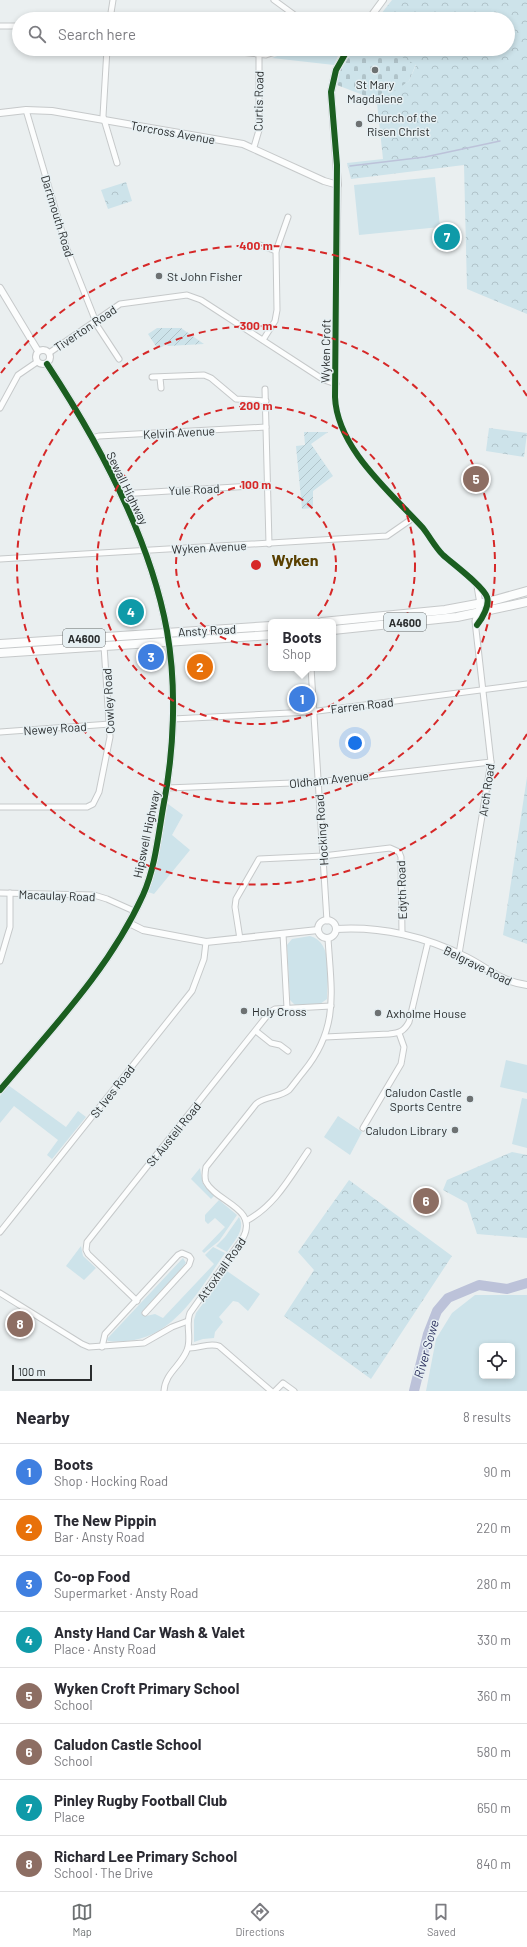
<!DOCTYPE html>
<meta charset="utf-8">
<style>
:root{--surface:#fff;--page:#f7f7f7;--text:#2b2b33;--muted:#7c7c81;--line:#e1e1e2;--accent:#6d7172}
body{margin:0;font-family:Barlow,sans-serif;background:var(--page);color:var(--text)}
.controls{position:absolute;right:12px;bottom:12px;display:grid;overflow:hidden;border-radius:6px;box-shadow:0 2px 6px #0003}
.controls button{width:36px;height:36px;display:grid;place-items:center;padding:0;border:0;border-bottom:1px solid var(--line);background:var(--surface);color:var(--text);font:20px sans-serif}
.scale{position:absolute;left:12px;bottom:10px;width:80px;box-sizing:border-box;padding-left:4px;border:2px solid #2a2d2e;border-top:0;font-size:11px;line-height:14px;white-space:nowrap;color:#2a2d2e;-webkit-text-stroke:3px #e7f0f3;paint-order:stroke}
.you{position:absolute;left:355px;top:743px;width:14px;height:14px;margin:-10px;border:3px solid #fff;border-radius:50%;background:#1a73e8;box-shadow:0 0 0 6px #1a73e833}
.badge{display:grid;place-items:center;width:26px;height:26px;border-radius:50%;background:var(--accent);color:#fff;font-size:13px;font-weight:700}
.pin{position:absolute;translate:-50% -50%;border:2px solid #fff;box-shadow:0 1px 4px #0006}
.popup{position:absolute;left:268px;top:619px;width:68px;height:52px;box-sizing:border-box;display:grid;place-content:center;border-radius:6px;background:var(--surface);filter:drop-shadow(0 1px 3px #0005);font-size:13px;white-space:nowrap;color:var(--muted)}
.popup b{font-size:15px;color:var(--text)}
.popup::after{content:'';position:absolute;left:50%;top:100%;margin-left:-8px;border:8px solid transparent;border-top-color:var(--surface)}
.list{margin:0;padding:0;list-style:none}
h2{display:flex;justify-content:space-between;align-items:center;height:52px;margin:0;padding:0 16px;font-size:17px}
h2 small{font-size:13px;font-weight:400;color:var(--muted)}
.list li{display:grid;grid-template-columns:26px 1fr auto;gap:12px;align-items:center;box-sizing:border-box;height:56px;padding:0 16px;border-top:1px solid var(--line)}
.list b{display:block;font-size:15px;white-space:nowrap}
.list p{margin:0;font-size:13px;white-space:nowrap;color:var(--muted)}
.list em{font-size:13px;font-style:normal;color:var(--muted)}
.icon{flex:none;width:22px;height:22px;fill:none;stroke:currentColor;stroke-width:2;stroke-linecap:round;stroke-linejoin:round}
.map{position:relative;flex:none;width:527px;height:1391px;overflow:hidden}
.search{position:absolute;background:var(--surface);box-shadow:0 2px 6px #0003;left:12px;right:12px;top:12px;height:44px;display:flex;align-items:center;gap:10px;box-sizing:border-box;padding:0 14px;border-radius:22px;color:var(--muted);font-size:15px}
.sheet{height:500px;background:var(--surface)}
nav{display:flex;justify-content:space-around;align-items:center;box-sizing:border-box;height:56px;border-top:1px solid var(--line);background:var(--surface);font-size:11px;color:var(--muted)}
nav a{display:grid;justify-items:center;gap:2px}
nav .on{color:var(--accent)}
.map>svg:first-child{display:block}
.grass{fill:#cde3ea;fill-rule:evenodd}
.cemetery{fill:url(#cemetery-stones)}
.park{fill:url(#park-crowns)}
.garden{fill:url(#garden-furrows)}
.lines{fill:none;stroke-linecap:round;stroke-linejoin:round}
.stream{stroke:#bcc2d9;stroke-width:1.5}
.river{stroke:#bcc2d9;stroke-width:10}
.minor-casing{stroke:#c6c9ca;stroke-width:7}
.tertiary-casing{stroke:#c6c9ca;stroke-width:8}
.trunk-casing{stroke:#c6c9ca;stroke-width:10}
.minor{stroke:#fcfdfd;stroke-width:5}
.tertiary{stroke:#fcfdfd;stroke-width:6}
.trunk{stroke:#fcfdfd;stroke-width:8}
.cycleway-casing{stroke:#e7f0f3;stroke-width:8}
.cycleway{stroke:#1b5e20;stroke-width:6}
.ring{fill:none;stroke:#d62828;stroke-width:2;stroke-dasharray:7 5}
.poi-dot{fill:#6d7172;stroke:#e7f0f3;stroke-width:1.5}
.labels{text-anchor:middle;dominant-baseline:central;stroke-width:3;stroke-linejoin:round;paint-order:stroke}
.shield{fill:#e7f0f3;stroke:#636869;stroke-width:1}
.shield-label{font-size:11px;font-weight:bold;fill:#2a2d2e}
.poi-label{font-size:12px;fill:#2a2d2e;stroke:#e7f0f3;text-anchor:start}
.street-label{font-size:12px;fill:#2a2d2e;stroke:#e7f0f3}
.water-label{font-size:13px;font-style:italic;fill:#313562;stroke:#e7f0f3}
.district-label{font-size:16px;font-weight:bold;fill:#5a4000;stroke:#e7f0f3}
.centre{fill:#d62828;stroke:#e7f0f3;stroke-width:2}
.ring-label{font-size:12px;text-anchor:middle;font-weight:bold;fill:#d62828;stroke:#e7f0f3;stroke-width:3;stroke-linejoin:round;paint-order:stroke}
</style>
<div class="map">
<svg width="527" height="1391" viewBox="0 0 527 1391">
<defs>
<pattern id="cemetery-stones" width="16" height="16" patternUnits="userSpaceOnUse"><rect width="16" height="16" fill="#cde3ea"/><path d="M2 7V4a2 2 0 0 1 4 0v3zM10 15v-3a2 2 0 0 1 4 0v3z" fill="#b0c3c9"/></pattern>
<pattern id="park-crowns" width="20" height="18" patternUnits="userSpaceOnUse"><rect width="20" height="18" fill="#cde3ea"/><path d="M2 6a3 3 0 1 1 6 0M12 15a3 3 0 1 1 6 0" fill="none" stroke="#b0c3c9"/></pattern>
<pattern id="garden-furrows" width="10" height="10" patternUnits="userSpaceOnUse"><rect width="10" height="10" fill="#cde3ea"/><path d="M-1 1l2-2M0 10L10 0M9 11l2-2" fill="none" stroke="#b0c3c9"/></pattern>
</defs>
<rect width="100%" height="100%" fill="#eaeff0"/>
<g class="grass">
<polygon points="296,49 333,49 338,53 338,56 334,65 272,58"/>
<polygon points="435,177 440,227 359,235 354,185"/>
<polygon points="168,804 183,815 172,835 190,850 154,894 148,892 156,866"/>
<path d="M310 936C334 942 327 980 327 999L320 1004 295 1005 290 1000 287 945 292 939Z"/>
<polygon points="506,1060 527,1065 527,1093 500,1087"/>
<polygon points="8,1085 66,1127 78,1111 86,1117 52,1159 47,1155 58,1140 14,1106 0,1123 0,1096"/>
<polygon points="522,1098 527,1099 527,1148 512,1144"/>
<polygon points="338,1116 362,1132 350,1155 324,1137"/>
<polygon points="200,1168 203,1184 214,1196 211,1199 191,1179"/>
<polygon points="219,1200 237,1215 219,1241 204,1253 202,1251 225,1227 215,1218 208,1224 205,1221 205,1215"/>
<path d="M239 1217C246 1230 234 1241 227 1252L216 1246 225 1237Z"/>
<polygon points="81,1246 83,1256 96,1268 84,1280 66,1266"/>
<path d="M213 1247 225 1253C200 1289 174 1338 126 1341 120 1341 113 1342 108 1341L107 1339 183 1258 186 1263 141 1314 144 1313 146 1316 155 1314 163 1318 214 1264 205 1255Z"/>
<polygon points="227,1271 260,1294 248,1311 238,1302 233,1301 219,1317 223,1322 215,1332 214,1338 203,1339 194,1342 194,1320 196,1313"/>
<path d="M475 1295H527V1391H426L436 1339 452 1313ZM482 1346H512V1376H482Z"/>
</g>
<polygon class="cemetery" points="354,49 388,49 416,64 409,81 381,102 337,85 340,71"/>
<g class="park">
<polygon points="392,0 527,0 527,314 467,289 464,165 351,179 347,163 383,159 377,103 409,81 416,65 388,49 508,49 508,19 377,19"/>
<polygon points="126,182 132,201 108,209 101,190"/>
<polygon points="489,428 527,433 524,457 486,451"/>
<polygon points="527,777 527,944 503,935"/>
<polygon points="512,1152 527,1155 527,1238 477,1234 467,1203 443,1190 447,1180"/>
<polygon points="349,1180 452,1256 371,1379 284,1316 314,1270 298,1252"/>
</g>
<g class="garden">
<polygon points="157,328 181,328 204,344 168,346 166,344 162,347 157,348 148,334"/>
<polygon points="304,432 328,432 311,444 333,476 313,491 313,508 302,509 296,446 305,445"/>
</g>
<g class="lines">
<polyline class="stream" points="350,166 425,157 500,141"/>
<polyline class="river" points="414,1391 428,1334 437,1311 448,1298 479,1285 507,1289 527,1283"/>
<g class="minor-casing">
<g id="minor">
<polyline points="274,0 300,19"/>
<polyline points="110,19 113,0"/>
<polyline points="0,26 19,26"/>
<polyline points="107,49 103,116 117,163"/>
<polyline points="214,49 266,55 284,49"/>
<polyline points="26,110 67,249 98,327 119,359"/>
<polyline points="254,147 259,130 259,54"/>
<path d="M338 185 335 397C337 448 390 492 423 528 430 537 435 547 443 555 453 564 483 586 487 597 490 605 482 619 477 625"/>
<polyline points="260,245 276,251"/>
<polyline points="263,340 275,321 277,310 276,251 288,217"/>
<polyline points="49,353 120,304 187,295 201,300 324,380 336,384"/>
<polyline points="152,377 204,375 211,378 236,399 266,401"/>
<polyline points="160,378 161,388"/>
<polyline points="265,389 269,544"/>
<polyline points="0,408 18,375 37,362"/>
<polyline points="92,438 99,436 266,427"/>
<polyline points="120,494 268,485"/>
<polyline points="0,559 387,536 413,518"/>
<polyline points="311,668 327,921"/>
<polyline points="173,719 310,712 527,684"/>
<polyline points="0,732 110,724"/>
<polyline points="167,788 318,782 491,762"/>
<polyline points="0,807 87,807 93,804 99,792 110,737 104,646"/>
<polyline points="0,893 94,895 107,899 134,911"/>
<polyline points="283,934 287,1008"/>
<polyline points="240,939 235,907 236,899 259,859 323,856 390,848 399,852 401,857 402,934"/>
<polyline points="459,954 491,762 475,621 480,604 477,586"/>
<polyline points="0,961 10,927 10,893"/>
<polyline points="256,1031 271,1043 280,1045 288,1051"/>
<path d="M325 1037 389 1034C400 1033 404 1031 409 1022L428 942"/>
<polyline points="363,1128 401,1064 404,1047 399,1033"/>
<path d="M246 1221C275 1206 290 1177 308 1151"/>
<polyline points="0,1232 192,991 204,959 206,942"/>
<polyline points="0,1293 82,1344 89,1347 144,1343 172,1327 188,1321"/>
<polyline points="137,1301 88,1254 86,1250 87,1242 270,1012 275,1009 331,1006"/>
<polyline points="102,1347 105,1334 178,1255 182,1253 189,1256 191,1259 189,1265 145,1313"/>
<path d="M188 1348C199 1349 208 1342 219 1346L271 1391"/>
<path d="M164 1391C165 1373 181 1366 187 1350 192 1338 185 1325 190 1313L243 1238C259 1208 216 1202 206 1182 204 1177 205 1172 206 1167L256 1104C265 1096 279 1098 289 1090 294 1084 299 1077 304 1071 340 1027 331 990 328 938"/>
<polyline points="275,1391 283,1383 294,1391"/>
</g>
</g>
<g class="tertiary-casing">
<g id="tertiary">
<polyline points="369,19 383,0"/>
<polyline points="0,113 26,110 52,111 243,144 324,181 338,185 331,92 336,70 348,49"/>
<polyline points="0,288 38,351"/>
<circle cx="43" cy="357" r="7"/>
<circle cx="327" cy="929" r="9"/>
<polyline points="129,923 143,930 206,942 318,930"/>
<path d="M336 929C381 926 427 937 466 957 490 969 499 981 527 985"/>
<path d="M0 1090C52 1028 109 970 143 895 155 868 158 837 163 808 174 752 177 688 167 631 150 537 99 443 47 364"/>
</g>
</g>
<g class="trunk-casing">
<g id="trunk">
<polyline points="322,622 445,610 488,602 527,591"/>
<polyline points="333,630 457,617 527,602"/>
<polyline points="0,644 271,626"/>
<polyline points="0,653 271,635"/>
</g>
</g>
<use href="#minor" class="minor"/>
<use href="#tertiary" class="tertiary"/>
<use href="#trunk" class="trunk"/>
<g class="cycleway-casing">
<g id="cycleway">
<path d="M348 49 336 70 331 92 337 165 335 397C337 448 390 492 423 528 430 537 435 547 443 555 453 564 483 586 487 597 490 605 482 619 477 625"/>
<path d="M0 1090C52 1028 109 970 143 895 155 868 158 837 163 808 174 752 177 688 167 631 150 537 99 443 47 364"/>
</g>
</g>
<use href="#cycleway" class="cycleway"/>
</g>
<g class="ring">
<circle cx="256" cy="565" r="80"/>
<circle cx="256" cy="565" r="159"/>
<circle cx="256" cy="565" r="239"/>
<path d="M527 734A319 319 0 0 1 1 757M1 373A319 319 0 0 1 527 396"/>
</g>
<g class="poi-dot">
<circle cx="375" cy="70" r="4"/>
<circle cx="359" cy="124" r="4"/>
<circle cx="159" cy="276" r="4"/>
<circle cx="244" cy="1011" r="4"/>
<circle cx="378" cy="1013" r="4"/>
<circle cx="470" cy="1099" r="4"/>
<circle cx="455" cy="1130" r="4"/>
</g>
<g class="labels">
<g class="shield">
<rect x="384" y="613" width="42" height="18" rx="3"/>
<rect x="63" y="629" width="42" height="18" rx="3"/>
</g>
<g class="shield-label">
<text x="405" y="622">A4600</text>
<text x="84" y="638">A4600</text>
</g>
<g class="poi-label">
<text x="375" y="84" text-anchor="middle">St Mary<tspan x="375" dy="14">Magdalene</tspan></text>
<text x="367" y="117">Church of the<tspan x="367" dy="14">Risen Christ</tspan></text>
<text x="167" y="276">St John Fisher</text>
<text x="252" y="1011">Holy Cross</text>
<text x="386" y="1013">Axholme House</text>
<text x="462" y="1092" text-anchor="end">Caludon Castle<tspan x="462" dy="14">Sports Centre</tspan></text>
<text x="447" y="1130" text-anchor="end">Caludon Library</text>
</g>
<g class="street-label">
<text transform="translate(258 101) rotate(-89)">Curtis Road</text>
<text transform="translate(173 132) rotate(10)">Torcross Avenue</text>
<text transform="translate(58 216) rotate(73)">Dartmouth Road</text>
<text transform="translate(85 328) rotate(-34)">Tiverton Road</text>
<text transform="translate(325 351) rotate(-89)">Wyken Croft</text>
<text transform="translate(179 432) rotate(-3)">Kelvin Avenue</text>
<text transform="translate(128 488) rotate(64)">Sewall Highway</text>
<text transform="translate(194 489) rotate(-3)">Yule Road</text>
<text transform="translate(209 547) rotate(-3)">Wyken Avenue</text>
<text transform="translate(207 630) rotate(-3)">Ansty Road</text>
<text transform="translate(108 701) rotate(-93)">Cowley Road</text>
<text transform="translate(362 705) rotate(-7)">Farren Road</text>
<text transform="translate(55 728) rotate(-4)">Newey Road</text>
<text transform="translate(329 779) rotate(-6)">Oldham Avenue</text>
<text transform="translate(486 790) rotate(-82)">Arch Road</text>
<text transform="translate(321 830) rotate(-94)">Hocking Road</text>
<text transform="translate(146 834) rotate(-78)">Hipswell Highway</text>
<text transform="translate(401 890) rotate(-92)">Edyth Road</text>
<text transform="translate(57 895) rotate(2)">Macaulay Road</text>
<text transform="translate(478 965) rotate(26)">Belgrave Road</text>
<text transform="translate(112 1091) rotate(-52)">St Ives Road</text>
<text transform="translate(173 1134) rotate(-51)">St Austell Road</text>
<text transform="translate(221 1269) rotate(-55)">Attoxhall Road</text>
</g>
<g class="water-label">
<text transform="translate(426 1349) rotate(-74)">River Sowe</text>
</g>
<g class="district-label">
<text x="295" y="559">Wyken</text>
</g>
</g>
<circle cx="256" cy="565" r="6" class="centre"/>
<g class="ring-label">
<text x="256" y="250">400 m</text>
<text x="256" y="330">300 m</text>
<text x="256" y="410">200 m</text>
<text x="256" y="489">100 m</text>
</g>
</svg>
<div class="controls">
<button><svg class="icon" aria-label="locate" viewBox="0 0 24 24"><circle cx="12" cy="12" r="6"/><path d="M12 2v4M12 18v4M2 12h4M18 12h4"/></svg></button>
</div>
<div class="scale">100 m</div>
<div class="you"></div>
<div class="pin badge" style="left:302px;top:699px;background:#3f7fe0">1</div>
<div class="popup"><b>Boots</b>Shop</div>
<div class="pin badge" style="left:200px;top:667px;background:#e8710a">2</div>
<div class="pin badge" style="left:151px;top:657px;background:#3f7fe0">3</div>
<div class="pin badge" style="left:131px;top:612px;background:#0f9aa8">4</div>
<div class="pin badge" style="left:476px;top:479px;background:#8d6e63">5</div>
<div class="pin badge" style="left:426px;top:1201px;background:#8d6e63">6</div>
<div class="pin badge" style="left:447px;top:237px;background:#0f9aa8">7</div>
<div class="pin badge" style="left:20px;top:1324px;background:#8d6e63">8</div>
<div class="search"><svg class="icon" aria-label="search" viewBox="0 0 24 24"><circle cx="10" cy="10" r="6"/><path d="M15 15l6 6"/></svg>Search here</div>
</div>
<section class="sheet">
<h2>Nearby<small>8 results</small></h2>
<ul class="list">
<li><span class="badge" style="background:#3f7fe0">1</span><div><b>Boots</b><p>Shop · Hocking Road</p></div><em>90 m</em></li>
<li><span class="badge" style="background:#e8710a">2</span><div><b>The New Pippin</b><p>Bar · Ansty Road</p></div><em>220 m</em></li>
<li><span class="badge" style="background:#3f7fe0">3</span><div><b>Co-op Food</b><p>Supermarket · Ansty Road</p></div><em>280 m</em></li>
<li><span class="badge" style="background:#0f9aa8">4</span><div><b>Ansty Hand Car Wash &amp; Valet</b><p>Place · Ansty Road</p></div><em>330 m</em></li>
<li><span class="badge" style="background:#8d6e63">5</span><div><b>Wyken Croft Primary School</b><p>School</p></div><em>360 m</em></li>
<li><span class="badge" style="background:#8d6e63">6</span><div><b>Caludon Castle School</b><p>School</p></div><em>580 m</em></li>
<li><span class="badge" style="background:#0f9aa8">7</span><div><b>Pinley Rugby Football Club</b><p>Place</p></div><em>650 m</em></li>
<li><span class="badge" style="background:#8d6e63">8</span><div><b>Richard Lee Primary School</b><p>School · The Drive</p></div><em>840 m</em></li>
</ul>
</section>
<nav>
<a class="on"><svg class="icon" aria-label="map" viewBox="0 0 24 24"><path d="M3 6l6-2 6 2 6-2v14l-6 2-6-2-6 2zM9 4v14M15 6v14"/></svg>Map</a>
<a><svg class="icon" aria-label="directions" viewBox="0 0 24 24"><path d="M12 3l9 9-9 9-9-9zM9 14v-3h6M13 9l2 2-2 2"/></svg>Directions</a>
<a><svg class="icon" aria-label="saved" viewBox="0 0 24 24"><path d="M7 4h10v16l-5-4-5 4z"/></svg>Saved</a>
</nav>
